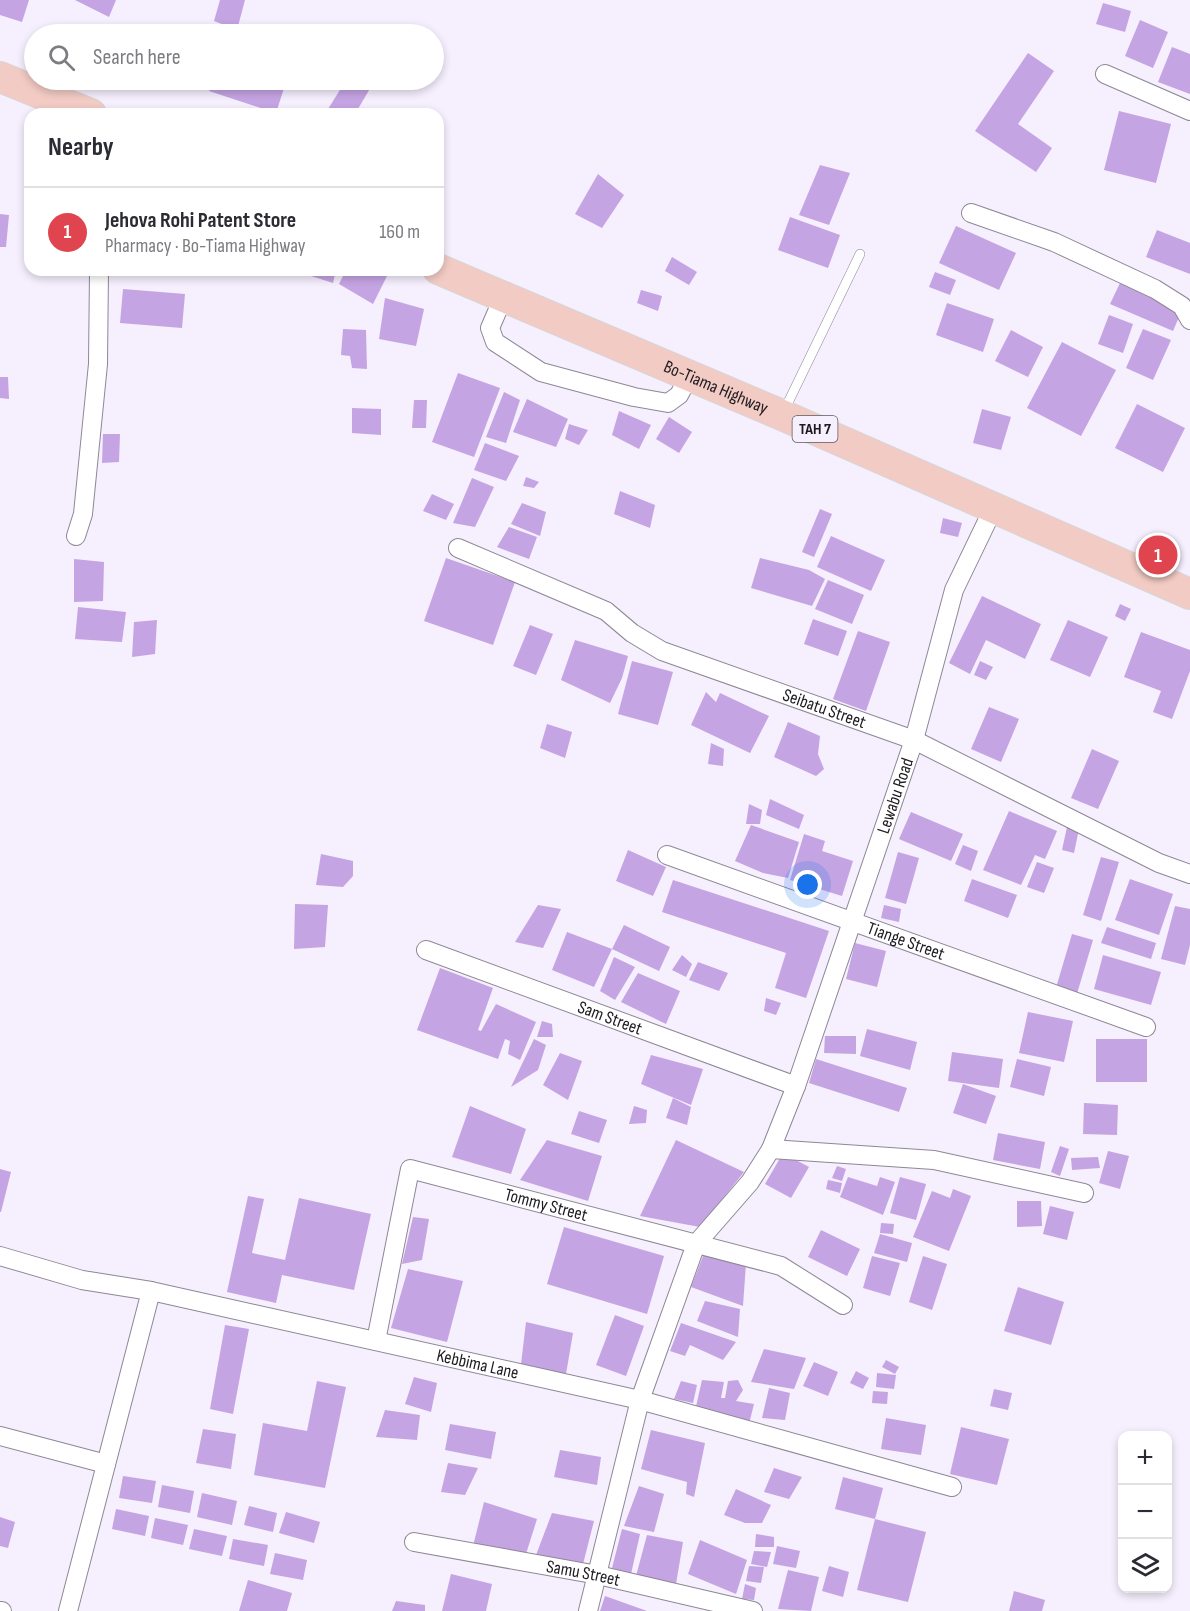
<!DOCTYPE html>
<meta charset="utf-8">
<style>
:root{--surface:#fff;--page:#f2f2f3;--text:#2b2b33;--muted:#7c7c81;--line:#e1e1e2;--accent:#111827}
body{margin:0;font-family:"Sofia Sans Condensed",sans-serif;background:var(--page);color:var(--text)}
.controls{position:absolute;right:18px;bottom:18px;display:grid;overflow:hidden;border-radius:12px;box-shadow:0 3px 9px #0003}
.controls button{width:54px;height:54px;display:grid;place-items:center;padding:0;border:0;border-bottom:2px solid var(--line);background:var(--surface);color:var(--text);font:30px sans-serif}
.you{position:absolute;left:808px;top:885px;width:21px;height:21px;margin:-15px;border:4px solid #fff;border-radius:50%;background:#1a73e8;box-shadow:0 0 0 9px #1a73e833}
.badge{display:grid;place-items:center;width:39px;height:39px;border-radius:50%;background:var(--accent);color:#fff;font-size:20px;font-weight:700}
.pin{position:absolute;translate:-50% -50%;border:3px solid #fff;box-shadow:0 2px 6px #0006}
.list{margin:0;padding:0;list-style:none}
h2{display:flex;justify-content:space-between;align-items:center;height:78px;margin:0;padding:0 24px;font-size:26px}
h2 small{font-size:20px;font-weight:400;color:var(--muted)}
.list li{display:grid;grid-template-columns:39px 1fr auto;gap:18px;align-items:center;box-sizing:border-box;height:90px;padding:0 24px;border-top:2px solid var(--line)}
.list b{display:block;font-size:22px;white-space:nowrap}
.list p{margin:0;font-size:20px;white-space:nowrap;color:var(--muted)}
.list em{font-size:20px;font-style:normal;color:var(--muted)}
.icon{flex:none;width:33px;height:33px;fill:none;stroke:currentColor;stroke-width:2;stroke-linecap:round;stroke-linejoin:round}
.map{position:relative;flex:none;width:1190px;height:1611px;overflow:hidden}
.search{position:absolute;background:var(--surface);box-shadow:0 3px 9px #0003;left:24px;top:24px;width:420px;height:66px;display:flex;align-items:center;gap:15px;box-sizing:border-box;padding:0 21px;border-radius:33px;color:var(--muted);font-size:22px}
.panel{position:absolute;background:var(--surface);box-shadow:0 3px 9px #0003;left:24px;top:108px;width:420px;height:168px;border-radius:18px}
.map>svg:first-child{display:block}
.building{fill:#c5a4e3}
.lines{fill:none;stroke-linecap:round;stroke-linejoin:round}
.service-casing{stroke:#8e8795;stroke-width:10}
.minor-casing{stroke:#8e8795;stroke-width:20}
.trunk-casing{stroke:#d6d6d7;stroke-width:32}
.service{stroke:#fff;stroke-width:9}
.minor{stroke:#fff;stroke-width:18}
.trunk{stroke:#f2cbc4;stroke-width:30}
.labels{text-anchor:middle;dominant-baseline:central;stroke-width:6;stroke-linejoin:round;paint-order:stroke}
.shield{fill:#f6effe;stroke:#5e5a63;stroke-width:1.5}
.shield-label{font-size:16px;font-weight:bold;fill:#1d1a20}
.street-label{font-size:18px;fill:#1d1a20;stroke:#f6effe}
</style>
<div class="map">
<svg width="1190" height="1611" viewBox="0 0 1190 1611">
<rect width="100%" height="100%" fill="#f6effe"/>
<g class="building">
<polygon points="0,0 29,0 22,22 0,15"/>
<polygon points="75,0 116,0 109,17"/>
<polygon points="220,0 245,0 237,30 214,21"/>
<polygon points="1103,3 1131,11 1125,32 1096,24"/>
<polygon points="1140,20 1168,32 1153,68 1125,56"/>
<polygon points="1172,47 1190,54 1190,94 1158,82"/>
<polygon points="1028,53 1054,71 1018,124 1052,148 1036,172 975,131"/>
<polygon points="217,80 269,80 285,85 276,113 209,91"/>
<polygon points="346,80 375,80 355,114 325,114"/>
<polygon points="1119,111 1171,124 1156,183 1104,170"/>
<polygon points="820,165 850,173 829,225 799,215"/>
<polygon points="598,174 624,195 602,228 575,214"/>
<polygon points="0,214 9,215 6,247 0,247"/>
<polygon points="790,217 840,235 828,268 778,250"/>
<polygon points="956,226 1016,253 999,290 939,263"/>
<polygon points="1157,230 1190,243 1190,274 1146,257"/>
<polygon points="672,257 697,272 689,285 665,271"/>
<polygon points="311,270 336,270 333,283 311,276"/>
<polygon points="346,270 390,270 373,304 339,284"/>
<polygon points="935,272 956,280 950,295 929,287"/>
<polygon points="1120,283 1182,310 1173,331 1110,304"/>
<polygon points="123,289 185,294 182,328 120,323"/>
<polygon points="641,290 662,296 658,311 637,303"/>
<polygon points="385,298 424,309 416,346 379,339"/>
<polygon points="947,303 994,319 983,352 936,335"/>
<polygon points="1109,315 1133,324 1123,353 1098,344"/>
<polygon points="343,329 366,330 367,369 352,368 350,356 341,355"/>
<polygon points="1143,329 1171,340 1153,380 1126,368"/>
<polygon points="1011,330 1043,347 1028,377 995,361"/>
<polygon points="1062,342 1116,370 1081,436 1027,408"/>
<polygon points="458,373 500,388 474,457 432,442"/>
<polygon points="0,377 8,377 9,399 0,398"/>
<polygon points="504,392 520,400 506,443 486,437"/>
<polygon points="527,399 568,419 556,447 513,432"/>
<polygon points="414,400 427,400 426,428 412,428"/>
<polygon points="1137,404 1185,428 1163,472 1115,448"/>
<polygon points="352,408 381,409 381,435 352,433"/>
<polygon points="982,409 1011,417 1001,450 973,443"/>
<polygon points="619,411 651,425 639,449 612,435"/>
<polygon points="669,417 692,432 679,453 656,439"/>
<polygon points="569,424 588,430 579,445 565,439"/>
<polygon points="103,434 120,434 119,462 102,463"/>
<polygon points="485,443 519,456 506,481 474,470"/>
<polygon points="526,477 539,482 534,488 523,486"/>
<polygon points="472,478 494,487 475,527 453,523"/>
<polygon points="620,491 655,505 650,528 614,514"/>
<polygon points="432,494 454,504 446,520 423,511"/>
<polygon points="522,503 546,512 540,536 511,524"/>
<polygon points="820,509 832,514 814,557 802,552"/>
<polygon points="943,518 962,523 958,537 940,533"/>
<polygon points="509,527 537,537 529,559 497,547"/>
<polygon points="831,536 885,560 871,591 817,567"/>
<polygon points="446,558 515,582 493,645 424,621"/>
<polygon points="760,558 809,570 825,579 812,606 751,588"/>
<polygon points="74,559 104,562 103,601 74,602"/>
<polygon points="828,580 864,595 852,624 815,609"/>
<polygon points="982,596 1041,624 1025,659 986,640 970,674 949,663"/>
<polygon points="1120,604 1131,609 1125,621 1115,616"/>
<polygon points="78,607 126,612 122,642 75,639"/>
<polygon points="813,619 847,631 838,656 804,644"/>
<polygon points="157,620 155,654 132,657 134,622"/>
<polygon points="1068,620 1108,637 1090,677 1050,660"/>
<polygon points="530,625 553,634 536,675 513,666"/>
<polygon points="858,631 890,642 866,711 833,699"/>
<polygon points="1141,632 1190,650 1190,671 1172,719 1153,712 1161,691 1124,677"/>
<polygon points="575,640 628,656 622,678 610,703 561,680"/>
<polygon points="632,661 673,672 658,725 618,714"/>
<polygon points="980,661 993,667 986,680 974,675"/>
<polygon points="706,692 716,702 720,693 769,716 750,753 691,725"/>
<polygon points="989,707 1019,719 1001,762 971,749"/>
<polygon points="788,722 820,736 818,754 824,769 816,776 774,757"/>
<polygon points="547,724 572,732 565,758 540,748"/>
<polygon points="711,743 724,749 723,766 708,764"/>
<polygon points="1092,749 1119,761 1098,809 1071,798"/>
<polygon points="770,799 804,815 799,829 766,815"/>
<polygon points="749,804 762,810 760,824 746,824"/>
<polygon points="1009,811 1057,831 1045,859 1035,855 1021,885 983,870"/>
<polygon points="911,812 963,834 951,861 899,839"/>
<polygon points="751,825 799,842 788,878 763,873 735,861"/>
<polygon points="1067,827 1079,829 1074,853 1062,850"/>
<polygon points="804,834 825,841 822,851 853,861 842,896 790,880"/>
<polygon points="963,845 978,851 971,871 955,864"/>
<polygon points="628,850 666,867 653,896 616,881"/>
<polygon points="898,852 919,858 906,904 885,898"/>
<polygon points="321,854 353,861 353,876 343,887 316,885"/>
<polygon points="1101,857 1119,862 1101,921 1083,915"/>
<polygon points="1037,862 1054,868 1044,893 1027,887"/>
<polygon points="972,879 1017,895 1008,918 964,901"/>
<polygon points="1130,879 1173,894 1159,935 1115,920"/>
<polygon points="673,880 829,931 806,998 775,988 786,953 662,912"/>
<polygon points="295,904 328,905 325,947 294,949"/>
<polygon points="538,905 561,909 543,948 515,942"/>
<polygon points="884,905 901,909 899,922 881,918"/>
<polygon points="1175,906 1190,909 1190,945 1185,965 1161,959"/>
<polygon points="624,925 670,947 659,971 612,949 594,987 552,970 567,932 612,949"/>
<polygon points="1107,927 1156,943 1151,959 1101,943"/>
<polygon points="1072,934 1093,940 1076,997 1055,991"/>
<polygon points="855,943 886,951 877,987 846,979"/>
<polygon points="682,955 692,964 686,977 672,970"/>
<polygon points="1103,955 1161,972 1151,1005 1094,989"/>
<polygon points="614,957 635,967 615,1000 600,991"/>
<polygon points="698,962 728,973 719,991 689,980"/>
<polygon points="440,968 493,988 478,1030 481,1031 496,1004 536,1022 520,1060 508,1054 510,1041 505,1039 498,1059 417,1030"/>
<polygon points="638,973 680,991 666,1024 621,1002"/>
<polygon points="766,998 781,1003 776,1015 764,1011"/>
<polygon points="1028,1012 1073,1021 1064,1062 1019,1053"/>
<polygon points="542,1021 552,1024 553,1037 537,1037"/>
<polygon points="867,1029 917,1042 910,1070 860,1056"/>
<polygon points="825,1036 856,1036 856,1054 824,1053"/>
<polygon points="534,1039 546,1045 538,1070 511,1087"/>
<rect x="1096" y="1039" width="51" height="43"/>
<polygon points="952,1052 1003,1059 999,1088 948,1081"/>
<polygon points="560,1053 582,1061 568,1100 543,1085"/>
<polygon points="651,1055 703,1069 691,1105 641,1084"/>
<polygon points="816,1059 907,1088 899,1112 809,1083"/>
<polygon points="1017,1059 1051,1067 1044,1096 1010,1087"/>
<polygon points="963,1084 996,1096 986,1124 953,1113"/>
<polygon points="673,1098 691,1107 687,1125 666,1118"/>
<polygon points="1084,1103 1118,1105 1117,1135 1083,1134"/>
<polygon points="470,1106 526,1129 511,1174 452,1157"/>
<polygon points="634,1106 647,1110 646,1123 629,1124"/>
<polygon points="579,1111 607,1120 599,1143 571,1134"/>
<polygon points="998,1133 1045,1142 1040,1169 993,1160"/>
<polygon points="547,1140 602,1156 588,1201 520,1180"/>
<polygon points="676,1140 744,1172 700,1227 640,1216"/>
<polygon points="1060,1146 1069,1149 1060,1176 1051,1172"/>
<polygon points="1108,1151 1129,1156 1120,1189 1099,1183"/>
<polygon points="783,1153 809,1167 791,1198 765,1184"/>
<polygon points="1098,1157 1100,1168 1072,1170 1071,1158"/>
<polygon points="837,1166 846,1169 842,1181 832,1178"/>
<polygon points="0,1169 11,1172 1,1212 0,1212"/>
<polygon points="848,1177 877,1186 880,1177 895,1182 883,1215 840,1197"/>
<polygon points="900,1177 926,1184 916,1220 890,1213"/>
<polygon points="828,1180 842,1183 840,1193 826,1189"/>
<polygon points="953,1189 971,1196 949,1251 913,1237 932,1191 950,1198"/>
<polygon points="248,1196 264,1199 252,1253 285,1260 299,1198 371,1214 354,1290 282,1275 276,1303 227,1292"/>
<polygon points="1017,1201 1041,1201 1042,1226 1017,1227"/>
<polygon points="1050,1206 1074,1212 1067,1240 1043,1234"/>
<polygon points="413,1217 429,1219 422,1260 402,1264"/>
<polygon points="881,1223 894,1224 893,1234 880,1233"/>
<polygon points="564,1227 664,1256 647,1314 547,1284"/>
<polygon points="821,1230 860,1249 847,1276 808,1257"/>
<polygon points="880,1234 912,1243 907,1262 874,1253"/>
<polygon points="705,1251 746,1263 743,1306 691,1287"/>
<polygon points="872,1256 900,1263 890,1296 863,1288"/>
<polygon points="923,1256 947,1264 932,1310 909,1302"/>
<polygon points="408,1269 463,1281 447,1342 391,1328"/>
<polygon points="1018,1287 1064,1302 1051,1345 1004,1331"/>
<polygon points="705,1301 740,1309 738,1337 697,1321"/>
<polygon points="615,1315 644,1326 626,1376 596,1365"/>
<polygon points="526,1322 573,1333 566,1374 521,1364"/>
<polygon points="681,1323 736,1342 723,1360 690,1345 685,1356 670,1351"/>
<polygon points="225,1325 249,1329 233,1414 210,1409"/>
<polygon points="764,1349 806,1358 794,1389 751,1382"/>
<polygon points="886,1360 899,1367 895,1374 882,1367"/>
<polygon points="814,1362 838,1372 828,1396 803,1386"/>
<polygon points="856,1371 869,1378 863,1389 850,1383"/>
<polygon points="877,1373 896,1375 894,1389 876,1387"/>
<polygon points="414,1377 437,1383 431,1412 405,1404"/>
<polygon points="702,1380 724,1382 721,1398 725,1398 728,1381 738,1380 743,1390 736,1401 754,1404 748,1428 695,1411"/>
<polygon points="317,1381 346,1387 325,1488 254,1475 263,1423 307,1431"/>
<polygon points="681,1381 697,1385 693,1403 674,1399"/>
<polygon points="769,1388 790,1393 785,1420 762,1418"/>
<polygon points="994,1389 1012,1393 1008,1410 990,1406"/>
<polygon points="873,1391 888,1392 887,1404 872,1403"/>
<polygon points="385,1410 420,1415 417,1440 376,1437"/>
<polygon points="886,1418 926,1425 921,1455 881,1449"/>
<polygon points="450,1424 496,1432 491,1459 445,1450"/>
<polygon points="961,1427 1009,1439 997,1485 950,1474"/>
<polygon points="203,1429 236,1434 231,1469 196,1463"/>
<polygon points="651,1430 705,1443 694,1497 686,1494 687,1482 641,1469"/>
<polygon points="560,1450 601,1457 597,1485 554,1477"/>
<polygon points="448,1463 478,1468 465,1495 441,1492"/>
<polygon points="774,1468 802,1477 789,1499 764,1492"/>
<polygon points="123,1476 156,1481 152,1503 119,1498"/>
<polygon points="843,1477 883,1488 875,1519 835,1509"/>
<polygon points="162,1485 194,1491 190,1513 158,1507"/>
<polygon points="639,1486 664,1494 654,1532 624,1526"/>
<polygon points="736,1489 771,1505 762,1523 745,1523 724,1515"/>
<polygon points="202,1493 237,1501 232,1525 197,1517"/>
<polygon points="484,1502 537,1519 526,1554 473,1546"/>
<polygon points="249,1506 277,1513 273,1532 244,1525"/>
<polygon points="116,1509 149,1516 145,1536 112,1529"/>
<polygon points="286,1512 320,1522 314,1543 279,1533"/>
<polygon points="552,1513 594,1521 582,1568 536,1555"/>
<polygon points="0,1517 15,1522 8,1548 0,1546"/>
<polygon points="155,1518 188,1525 183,1545 151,1538"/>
<polygon points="875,1519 926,1532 908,1602 857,1590"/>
<polygon points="194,1529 227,1536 222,1556 189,1549"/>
<polygon points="622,1529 640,1534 631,1574 612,1568"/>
<polygon points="756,1534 774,1537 774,1547 755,1547"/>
<polygon points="647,1535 683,1542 676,1584 636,1576"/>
<polygon points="233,1539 268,1545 264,1566 229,1559"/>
<polygon points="700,1540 747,1560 736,1594 688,1574"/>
<polygon points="777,1546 800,1551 796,1568 773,1564"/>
<polygon points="754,1551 771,1552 767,1567 751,1564"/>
<polygon points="275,1553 307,1560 303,1580 270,1574"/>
<polygon points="749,1566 764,1567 761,1583 746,1581"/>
<polygon points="829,1566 849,1572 843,1597 822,1591"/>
<polygon points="788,1570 819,1577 811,1611 778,1609"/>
<polygon points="451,1574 492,1584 486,1611 442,1611"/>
<polygon points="248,1580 292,1593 287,1611 239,1611"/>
<polygon points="745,1584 756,1588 754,1600 742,1599"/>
<polygon points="1014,1591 1045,1600 1042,1611 1009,1611"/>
<polygon points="605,1596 647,1611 600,1611"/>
<polygon points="396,1601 425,1605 425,1611 392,1611"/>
</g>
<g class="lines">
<g class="service-casing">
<polyline id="service" points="783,413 860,254"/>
</g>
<g class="minor-casing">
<g id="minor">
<polyline points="1105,74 1190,111"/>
<polyline points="971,213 1054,242 1155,289 1182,306 1190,320"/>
<polyline points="503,298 490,328 495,342 541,372 634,397 668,403 679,395 689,376"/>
<polyline points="76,536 83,514 98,364 99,270"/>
<path id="s1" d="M458 548 606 611 632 633 662 651 914 740 1159 863 1190 874"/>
<path id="s2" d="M667 855 1146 1027"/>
<path id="s3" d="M426 950 796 1086"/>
<polyline points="771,1149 934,1160 1084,1193"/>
<path id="s4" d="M0 1256 82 1280 151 1291 640 1400 952 1487"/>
<path id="s5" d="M376 1341 410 1169 781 1266 843 1305"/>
<polyline points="0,1436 106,1464"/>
<path id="s6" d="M414 1542 598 1575 753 1611"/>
<polyline points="0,1611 2,1611"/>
<polyline points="68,1611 151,1291"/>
<path id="s7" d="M588 1611 640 1400 696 1244 750 1182 771 1149 796 1086 914 740 954 590 994 507"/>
</g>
</g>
<g class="trunk-casing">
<g id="trunk">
<polyline points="0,77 91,114"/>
<path id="s8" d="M438 269 782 415 1190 594"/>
</g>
</g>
<use href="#service" class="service"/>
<use href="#minor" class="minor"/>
<use href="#trunk" class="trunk"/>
</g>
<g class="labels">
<rect class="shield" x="792.5" y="416" width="45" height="26" rx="4.5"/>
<g class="shield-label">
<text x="815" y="429">TAH 7</text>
</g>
<g class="street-label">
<text stroke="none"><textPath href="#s8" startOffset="302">Bo-Tiama Highway</textPath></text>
<text stroke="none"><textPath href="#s1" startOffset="402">Seibatu Street</textPath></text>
<text stroke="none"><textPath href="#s7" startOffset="879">Lewabu Road</textPath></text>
<text stroke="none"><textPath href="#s2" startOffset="254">Tiange Street</textPath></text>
<text stroke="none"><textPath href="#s3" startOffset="196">Sam Street</textPath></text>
<text stroke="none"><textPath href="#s5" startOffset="316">Tommy Street</textPath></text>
<text stroke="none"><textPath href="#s4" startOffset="490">Kebbima Lane</textPath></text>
<text stroke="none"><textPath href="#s6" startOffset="172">Samu Street</textPath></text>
</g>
</g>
</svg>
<div class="controls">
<button>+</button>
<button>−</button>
<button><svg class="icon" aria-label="layers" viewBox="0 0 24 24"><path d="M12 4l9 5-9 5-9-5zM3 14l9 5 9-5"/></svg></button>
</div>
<div class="you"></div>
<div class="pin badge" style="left:1158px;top:555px;background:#e0444e">1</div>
<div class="search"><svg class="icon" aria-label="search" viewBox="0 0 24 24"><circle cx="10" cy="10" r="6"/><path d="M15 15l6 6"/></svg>Search here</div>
<section class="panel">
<h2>Nearby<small></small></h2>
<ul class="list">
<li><span class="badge" style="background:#e0444e">1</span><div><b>Jehova Rohi Patent Store</b><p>Pharmacy · Bo-Tiama Highway</p></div><em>160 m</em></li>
</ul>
</section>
</div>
